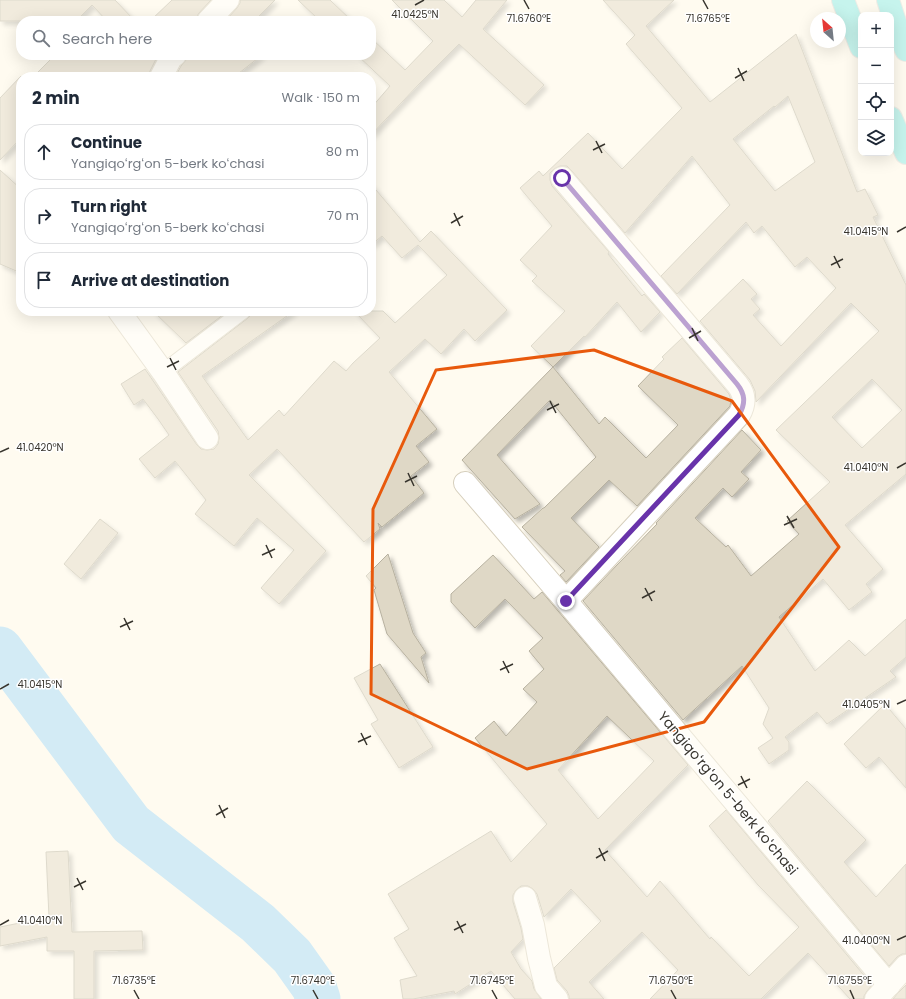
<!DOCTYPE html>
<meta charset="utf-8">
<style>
:root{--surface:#fff;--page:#f2f2f3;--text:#1f2937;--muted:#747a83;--line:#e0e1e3}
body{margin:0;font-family:Poppins,sans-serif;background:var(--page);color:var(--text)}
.controls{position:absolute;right:12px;top:12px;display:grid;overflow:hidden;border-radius:8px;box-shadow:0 4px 16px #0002}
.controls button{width:36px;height:36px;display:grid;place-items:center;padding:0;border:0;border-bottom:1px solid var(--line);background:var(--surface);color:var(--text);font:20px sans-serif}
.compass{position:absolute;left:810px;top:12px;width:36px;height:36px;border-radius:50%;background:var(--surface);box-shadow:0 4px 16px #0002;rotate:333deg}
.stop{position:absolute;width:12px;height:12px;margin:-9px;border:3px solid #6833aa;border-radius:50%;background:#fff}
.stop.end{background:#6833aa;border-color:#fff;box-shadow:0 1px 4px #0008}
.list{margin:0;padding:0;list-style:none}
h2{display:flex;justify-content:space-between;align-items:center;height:52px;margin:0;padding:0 16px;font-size:17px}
h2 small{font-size:13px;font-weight:400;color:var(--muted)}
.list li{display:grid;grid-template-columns:26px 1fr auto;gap:12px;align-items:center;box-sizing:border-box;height:56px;margin:0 8px 8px;padding:0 8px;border:1px solid var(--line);border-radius:16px}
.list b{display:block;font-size:15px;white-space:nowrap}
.list p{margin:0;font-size:13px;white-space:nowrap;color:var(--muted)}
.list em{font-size:13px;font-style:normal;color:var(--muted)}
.icon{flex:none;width:22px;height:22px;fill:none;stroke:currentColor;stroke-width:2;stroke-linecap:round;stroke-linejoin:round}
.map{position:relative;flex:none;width:906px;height:999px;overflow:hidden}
.search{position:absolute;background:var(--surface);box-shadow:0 4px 16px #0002;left:16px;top:16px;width:360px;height:44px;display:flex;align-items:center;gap:10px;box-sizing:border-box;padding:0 14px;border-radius:16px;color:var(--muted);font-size:15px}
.panel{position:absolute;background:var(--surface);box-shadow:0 4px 16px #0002;left:16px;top:72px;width:360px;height:244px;border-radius:16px}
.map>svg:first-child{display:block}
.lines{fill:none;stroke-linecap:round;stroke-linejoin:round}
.river{stroke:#9dd7fb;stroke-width:45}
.building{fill:#dfd8c6;stroke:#b7b1a0;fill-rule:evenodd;filter:url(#shadow)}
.lane-casing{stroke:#d6cfbd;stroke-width:17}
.street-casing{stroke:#d6cfbd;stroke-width:24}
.primary-casing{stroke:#dbdbd9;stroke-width:24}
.lane{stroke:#fff;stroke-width:15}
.street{stroke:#fff;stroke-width:22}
.primary{stroke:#80eae8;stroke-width:22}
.route{stroke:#6833aa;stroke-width:5}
.marked{fill:none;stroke:#e8590c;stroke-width:3;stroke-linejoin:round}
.ticks{fill:none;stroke:#38352e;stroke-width:1.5}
.labels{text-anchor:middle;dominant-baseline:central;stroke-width:3;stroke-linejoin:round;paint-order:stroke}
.street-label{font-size:14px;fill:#38352e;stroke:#fff}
.ticks-label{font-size:10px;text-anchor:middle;fill:#38352e;stroke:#fff;stroke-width:3;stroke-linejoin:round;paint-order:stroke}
</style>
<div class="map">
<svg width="906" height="999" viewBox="0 0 906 999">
<defs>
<filter id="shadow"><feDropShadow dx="3.5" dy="3.5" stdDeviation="2" flood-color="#0004"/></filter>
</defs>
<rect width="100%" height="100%" fill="#fffbf0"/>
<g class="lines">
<polyline class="river" points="0,649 131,824 258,923 292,956 314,987 318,999"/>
</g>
<g class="building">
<polygon points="0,0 115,0 135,21 107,21 92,5 76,21 0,21"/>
<polygon points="172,0 211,0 199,13 196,18 196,21 150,21"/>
<polygon points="240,0 275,0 254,21 225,21 237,8 240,3"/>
<polygon points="298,0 330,0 352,21 320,21"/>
<polygon points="392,0 444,0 462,17 476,0 507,0 483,29 544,85 525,105 459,44 419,84 371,135 371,108 390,86 357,55 371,55 371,38 405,70 433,41"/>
<path d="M603 0H674L646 26 710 102 796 34 857 192 865 189 878 215 873 217 906 285V474L845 525 883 569 866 584 872 592 849 610 823 579 779 617 815 671 849 640 865 656 906 619V657L890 671 896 677 827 724 817 712 785 737 789 742V750L769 764 758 748 773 738 763 724 769 708 742 666 683 720 583 601 617 565 657 524 656 523 742 430 761 450 741 472 749 479 732 497 723 488 695 518 726 547 728 545 751 576 799 534 787 521 830 482 776 430 879 331 851 303 756 402 755 391 750 380 700 321 743 279 757 294 751 299 760 309 753 315 781 346 836 288 807 257 795 267 762 226 754 233 746 222 677 294 661 276 730 205 692 156 625 233 571 170 567 166H560L554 169 550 173V180L552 186 609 252 608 254 642 296 644 294 660 312 641 332 617 302 585 337 584 336 553 367 531 346 565 311 532 281 537 276 520 260 552 226 520 188 539 171 543 176 588 133 622 169 682 108 626 44 635 35ZM788 96 815 162 775 191 733 139 774 106 775 107ZM872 379 902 410 862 448 832 417Z"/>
<polygon points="55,55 158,55 150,71 149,77 33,77"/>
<polygon points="187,55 262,55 234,77 175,77 181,66 186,60"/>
<polygon points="21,76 21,138 0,160 0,98"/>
<polygon points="0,170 21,189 21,273 0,264"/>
<polygon points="371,184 420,242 431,231 507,310 475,341 464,329 441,354 425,339 389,372 437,429 416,446 429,462 411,476 424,493 382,527 378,523 380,529 364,542 277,449 249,475 326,551 279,604 261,588 294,550 257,518 234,546 195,514 206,500 175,461 155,478 139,459 169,435 158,419 143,399 134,405 121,384 145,369 197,445 201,449 207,450 214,449 218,444 219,438 218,431 178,372 248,318 251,315 252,311 294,311 202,376 248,440 279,410 284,416 334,361 346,371 353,363 380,338 354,311 383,311 395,323 447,275 418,245 402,258 382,236 371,245"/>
<polygon points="153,311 228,311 186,343"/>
<polygon points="682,338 729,394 731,400 730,406 637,506 609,480 571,518 599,547 566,582 560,575 565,571 522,527 543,508 544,508 596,457 550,400 497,455 540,504 515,519 462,460 553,367 599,424 605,417 646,458 678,425 638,386 664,359 662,357"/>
<polygon points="100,519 118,533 81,579 64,564"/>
<polygon points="388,554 413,633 426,653 421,657 429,683 387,634 374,590 376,588 366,576"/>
<path d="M493 555 534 599 542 592 688 765 605 850 647 897 660 881 710 939 711 937 749 976 799 927 758 885 709 826 726 810 872 985 867 991 864 996V999H850L808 953 761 999H650L678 970 642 932 589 982 604 999H569V996L567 991 557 980 554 968 601 921 571 889 544 917 537 894 533 889 528 886H521L516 890 513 895V902L521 928 523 939 511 952 521 969 532 981 534 989 541 999H515L491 971 455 994 454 991 413 999H403L400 980 417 976 394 938 409 929 388 894 491 831 511 862 547 824 475 738 494 721 506 736 537 702 523 689 544 669 529 651 543 638 505 599 475 628 451 602V594ZM607 716 654 761 598 819 558 770Z"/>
<polygon points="380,664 433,747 399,768 371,724 378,720 354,678"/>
<polygon points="885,704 906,729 906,788 879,757 866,768 844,744"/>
<polygon points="807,781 866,840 844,862 876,897 906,864 906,954 902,954 897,957 889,966 768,821"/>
<polygon points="68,851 72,932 142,931 143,950 94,951 94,999 74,999 74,951 47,951 47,937 0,946 0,927 49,917 46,852"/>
<polygon points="906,985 906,999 893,999 897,994"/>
</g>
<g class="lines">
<g class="lane-casing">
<polyline id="lane" points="163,372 243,311"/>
</g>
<g class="street-casing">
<g id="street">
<polyline points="208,21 228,0"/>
<polyline points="161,77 171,58 175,55"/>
<path d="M562 178 737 384C745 394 746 403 739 415L566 601"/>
<polyline points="119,311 163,372 207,438"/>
<polyline points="465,483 566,601 889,985"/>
<polyline points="525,898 533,925 539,958 546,986 557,999"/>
<polyline points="876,999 906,966"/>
</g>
</g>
<g class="primary-casing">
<g id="primary">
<polyline points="843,0 861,47"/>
<polyline points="888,0 897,28 906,50"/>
<polyline points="891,118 906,153"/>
</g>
</g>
<use href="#lane" class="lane"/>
<use href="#street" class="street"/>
<use href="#primary" class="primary"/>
</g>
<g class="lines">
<path class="route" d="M562 178 737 384C745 394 746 403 739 415L566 601"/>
</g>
<path d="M0 0H906V999H0ZM594 350 732 401 839 547 704 722 527 769 371 694 373 509 436 370Z" fill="#fffbf0" fill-opacity=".55" fill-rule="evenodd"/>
<path class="marked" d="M594 350 732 401 839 547 704 722 527 769 371 694 373 509 436 370Z"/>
<path class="ticks" d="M524 0 529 9M703 0 708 9M415 5 424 0M738 68 744 81M735 78 747 71M596 141 602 153M593 150 605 144M454 213 460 226M451 223 463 216M897 232 906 227M834 256 840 268M831 265 843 259M692 328 698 341M689 338 701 331M170 358 176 370M167 367 179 361M550 401 556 413M547 410 559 404M0 452 9 448M897 468 906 463M408 473 414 486M405 482 417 476M787 516 794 528M784 525 797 519M266 545 272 558M262 555 275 549M645 588 652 601M642 598 655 591M124 618 130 630M120 627 133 621M503 661 509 673M500 670 513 664M0 689 9 684M897 704 906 700M361 733 367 745M358 742 371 736M741 776 747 788M738 785 750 779M219 805 225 818M216 815 228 808M599 848 605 861M596 858 608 851M77 878 83 890M74 887 86 881M457 921 463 933M0 925 9 920M454 930 466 924M897 940 906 936M134 990 139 999M313 990 318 999M492 990 497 999M671 990 676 999M850 990 854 999"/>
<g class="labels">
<g class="street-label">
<text transform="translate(728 793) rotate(50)">Yangiqoʻrgʻon 5-berk koʻchasi</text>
</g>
</g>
<g class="ticks-label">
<text x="415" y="18">41.0425°N</text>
<text x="529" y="22">71.6760°E</text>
<text x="708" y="22">71.6765°E</text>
<text x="866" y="235">41.0415°N</text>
<text x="40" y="451">41.0420°N</text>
<text x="866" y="471">41.0410°N</text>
<text x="40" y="688">41.0415°N</text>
<text x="866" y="708">41.0405°N</text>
<text x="40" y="924">41.0410°N</text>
<text x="866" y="944">41.0400°N</text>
<text x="134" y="984">71.6735°E</text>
<text x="313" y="984">71.6740°E</text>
<text x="492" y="984">71.6745°E</text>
<text x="671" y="984">71.6750°E</text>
<text x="850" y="984">71.6755°E</text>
</g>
</svg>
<div class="controls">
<button>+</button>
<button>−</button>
<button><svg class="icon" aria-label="locate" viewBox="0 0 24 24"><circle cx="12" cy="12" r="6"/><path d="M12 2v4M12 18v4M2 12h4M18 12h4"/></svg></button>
<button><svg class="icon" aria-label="layers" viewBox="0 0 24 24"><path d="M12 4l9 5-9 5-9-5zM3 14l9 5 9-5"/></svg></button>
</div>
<svg class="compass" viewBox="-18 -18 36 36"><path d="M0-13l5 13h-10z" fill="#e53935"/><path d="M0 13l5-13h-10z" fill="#747a83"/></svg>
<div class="stop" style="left:562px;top:178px"></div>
<div class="stop end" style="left:566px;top:601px"></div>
<div class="search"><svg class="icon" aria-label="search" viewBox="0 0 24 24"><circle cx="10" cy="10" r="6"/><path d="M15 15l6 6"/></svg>Search here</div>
<section class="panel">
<h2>2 min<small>Walk · 150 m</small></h2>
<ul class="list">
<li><svg class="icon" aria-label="ahead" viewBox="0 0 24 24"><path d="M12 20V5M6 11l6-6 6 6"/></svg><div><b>Continue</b><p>Yangiqoʻrgʻon 5-berk koʻchasi</p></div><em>80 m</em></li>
<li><svg class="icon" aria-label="right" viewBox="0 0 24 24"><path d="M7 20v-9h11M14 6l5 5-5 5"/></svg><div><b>Turn right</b><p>Yangiqoʻrgʻon 5-berk koʻchasi</p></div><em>70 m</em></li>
<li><svg class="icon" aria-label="arrive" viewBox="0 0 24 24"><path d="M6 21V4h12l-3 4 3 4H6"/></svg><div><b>Arrive at destination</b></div></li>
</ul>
</section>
</div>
